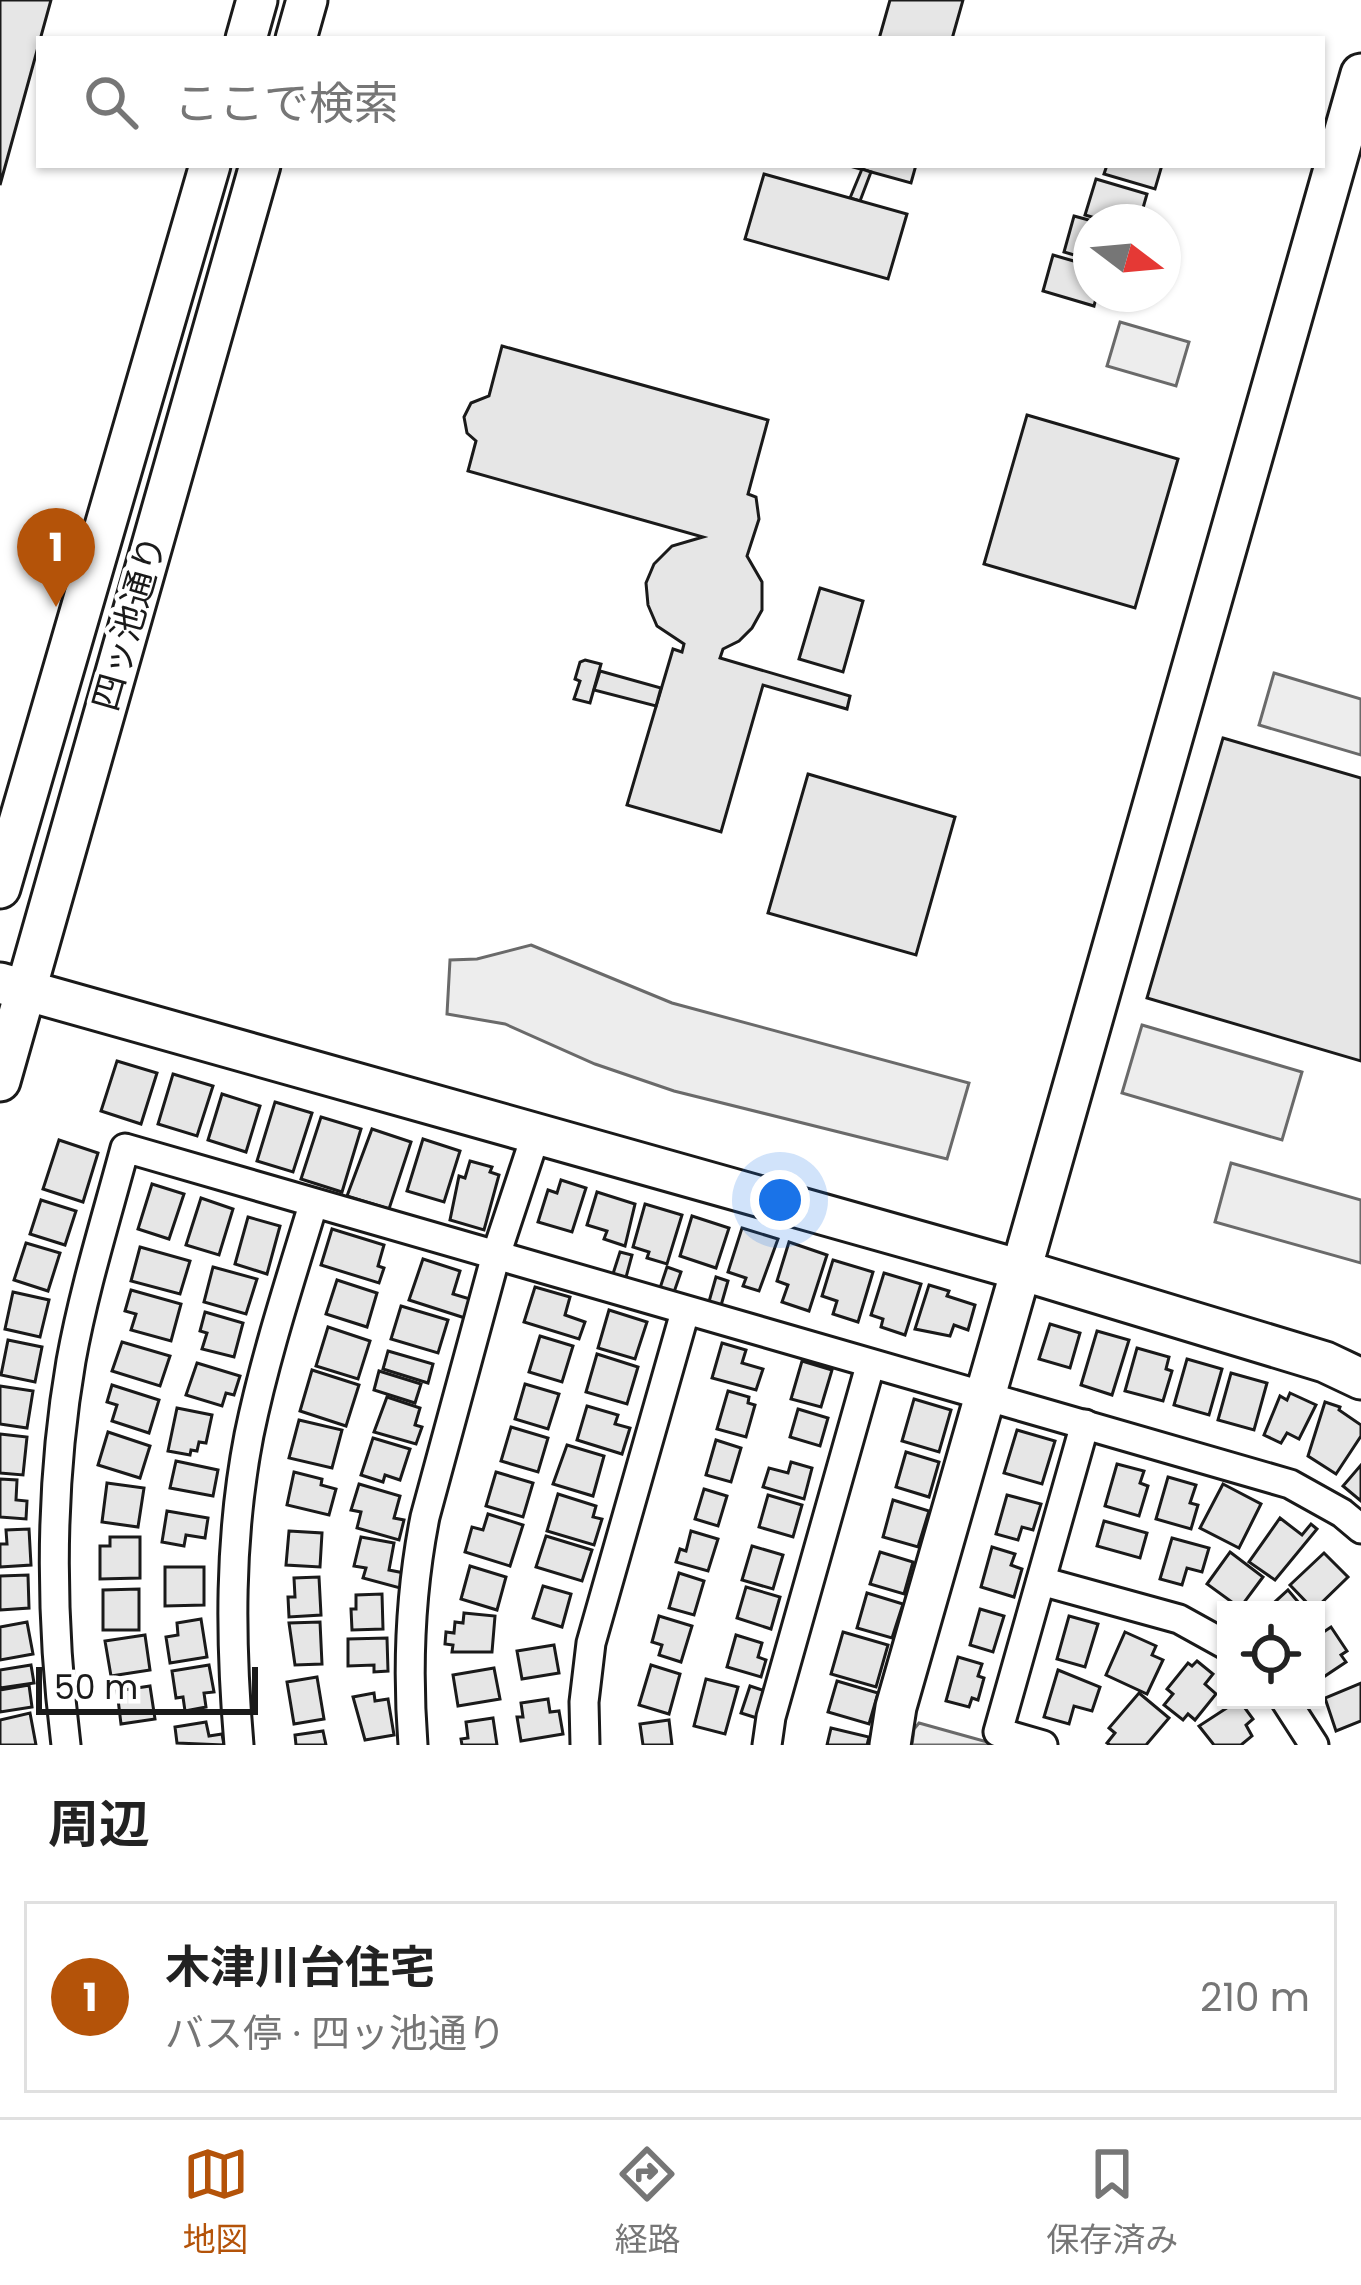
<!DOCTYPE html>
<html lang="ja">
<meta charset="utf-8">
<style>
:root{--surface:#fff;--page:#f6f6f6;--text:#222;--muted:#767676;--line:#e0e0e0;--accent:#b45309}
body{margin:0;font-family:Poppins,"Noto Sans JP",sans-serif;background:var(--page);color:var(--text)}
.controls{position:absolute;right:36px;bottom:36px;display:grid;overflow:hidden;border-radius:0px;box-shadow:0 3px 9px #0004}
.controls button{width:108px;height:108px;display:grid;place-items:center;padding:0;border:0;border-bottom:3px solid var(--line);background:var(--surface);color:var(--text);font:60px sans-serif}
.compass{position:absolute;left:1073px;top:204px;width:108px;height:108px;border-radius:50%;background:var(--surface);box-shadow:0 3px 9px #0004;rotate:106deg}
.scale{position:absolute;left:36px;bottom:30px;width:222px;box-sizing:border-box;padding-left:12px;border:6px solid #1a1a1a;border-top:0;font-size:33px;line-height:42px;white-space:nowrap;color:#1a1a1a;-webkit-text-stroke:9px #fff;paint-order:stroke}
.you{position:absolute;left:780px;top:1200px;width:42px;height:42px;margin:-30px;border:9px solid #fff;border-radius:50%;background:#1a73e8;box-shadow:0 0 0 18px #1a73e833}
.badge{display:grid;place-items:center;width:78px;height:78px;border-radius:50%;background:var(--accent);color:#fff;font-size:39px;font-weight:700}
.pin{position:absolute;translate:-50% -99px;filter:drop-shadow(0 3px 6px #0008)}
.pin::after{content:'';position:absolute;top:63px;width:42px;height:36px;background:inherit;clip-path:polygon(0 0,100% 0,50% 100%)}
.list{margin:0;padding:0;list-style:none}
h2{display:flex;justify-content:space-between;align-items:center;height:156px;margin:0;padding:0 48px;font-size:51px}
h2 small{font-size:39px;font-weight:400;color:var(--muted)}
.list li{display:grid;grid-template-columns:78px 1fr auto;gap:36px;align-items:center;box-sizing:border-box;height:192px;margin:0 24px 24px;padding:0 24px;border:3px solid var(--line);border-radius:0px}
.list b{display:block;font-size:45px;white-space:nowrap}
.list p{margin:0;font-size:39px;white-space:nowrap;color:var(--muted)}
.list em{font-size:39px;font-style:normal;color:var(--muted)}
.icon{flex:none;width:66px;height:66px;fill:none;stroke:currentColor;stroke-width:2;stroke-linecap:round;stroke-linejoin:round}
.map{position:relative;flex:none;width:1361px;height:1745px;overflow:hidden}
.search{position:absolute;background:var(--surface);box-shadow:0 3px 9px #0004;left:36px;right:36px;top:36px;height:132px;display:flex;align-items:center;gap:30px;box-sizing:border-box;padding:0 42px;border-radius:0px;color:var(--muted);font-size:45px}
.sheet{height:372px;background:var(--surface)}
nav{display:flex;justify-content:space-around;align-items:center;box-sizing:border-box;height:168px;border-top:3px solid var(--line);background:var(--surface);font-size:33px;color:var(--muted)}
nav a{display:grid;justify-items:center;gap:6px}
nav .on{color:var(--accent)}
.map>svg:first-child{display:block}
.built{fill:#ededed;stroke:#6a6a6a;stroke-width:3}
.building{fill:#e6e6e6;stroke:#1a1a1a;stroke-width:3}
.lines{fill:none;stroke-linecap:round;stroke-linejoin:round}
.street-casing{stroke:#1a1a1a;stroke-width:33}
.secondary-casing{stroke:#1a1a1a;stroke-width:45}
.street{stroke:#fff;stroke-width:27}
.secondary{stroke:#fff;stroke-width:39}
.labels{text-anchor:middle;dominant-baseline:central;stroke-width:9;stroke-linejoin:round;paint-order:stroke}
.street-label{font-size:36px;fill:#1a1a1a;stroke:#fff}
</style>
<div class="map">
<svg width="1361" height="1745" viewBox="0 0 1361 1745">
<rect width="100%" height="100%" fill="#fff"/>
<g class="built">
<polygon points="1120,322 1189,342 1176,386 1107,366"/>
<polygon points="1274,673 1361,699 1361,755 1259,725"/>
<polygon points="531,945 672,1003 969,1083 947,1159 674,1091 595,1064 505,1024 447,1014 450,960 477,959"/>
<polygon points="1142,1025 1302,1072 1282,1140 1122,1093"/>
<polygon points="1231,1163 1361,1200 1361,1263 1215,1222"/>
<polygon points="919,1723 998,1745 912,1745 914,1729"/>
</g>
<g class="building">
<polygon points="0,0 51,0 0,185"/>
<polygon points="890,0 963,0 952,39 879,39"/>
<polygon points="846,165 916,165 911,183"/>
<polygon points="1107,165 1162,165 1155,189 1104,174"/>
<polygon points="862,169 871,172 860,201 850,198"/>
<polygon points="764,174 907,214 888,279 745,239"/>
<polygon points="1096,179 1147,194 1139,222 1109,222 1085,215"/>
<polygon points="1074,216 1096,222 1091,222 1091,260 1064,252"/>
<polygon points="1053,255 1091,266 1091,294 1097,294 1094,306 1043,291"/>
<polygon points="502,346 768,420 748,494 756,497 759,519 747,556 762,582 762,610 752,628 739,641 723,649 720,658 850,696 847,709 763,685 721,832 627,805 673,649 682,652 684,644 657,626 648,605 646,583 654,564 672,546 703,537 468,471 476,441 467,433 464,417 471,403 489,396"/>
<polygon points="1027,415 1178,459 1135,608 984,564"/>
<polygon points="820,588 863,601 843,672 799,659"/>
<polygon points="585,660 601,664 590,703 574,699 580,681 575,679 580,662"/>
<polygon points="600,671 661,688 656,706 594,690"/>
<polygon points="1223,738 1361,778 1361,1061 1147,998"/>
<polygon points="808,774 955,817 916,955 768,913"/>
<polygon points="117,1061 157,1073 141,1124 101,1111"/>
<polygon points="173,1074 213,1086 197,1136 158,1124"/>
<polygon points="222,1094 260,1106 246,1152 208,1140"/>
<polygon points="275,1102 312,1113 293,1172 257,1161"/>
<polygon points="321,1117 361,1129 342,1192 301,1179"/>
<polygon points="372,1129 411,1142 389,1209 347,1196"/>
<polygon points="423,1139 460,1151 444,1202 407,1191"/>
<polygon points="59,1140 98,1153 83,1202 43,1189"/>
<polygon points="470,1161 492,1167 490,1172 499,1175 484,1230 450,1220 459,1176 465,1178"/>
<polygon points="561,1180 586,1188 572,1232 538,1222 548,1190 557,1193"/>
<polygon points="152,1184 184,1194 169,1239 138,1229"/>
<polygon points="597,1192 635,1204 625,1246 604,1239 607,1231 587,1225"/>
<polygon points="201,1198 233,1209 219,1255 186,1245"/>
<polygon points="41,1200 76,1211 65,1245 30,1234"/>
<polygon points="645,1204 682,1215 667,1264 647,1258 649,1252 633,1247"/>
<polygon points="692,1216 729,1228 716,1268 680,1256"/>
<polygon points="248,1217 280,1226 267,1274 235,1264"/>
<polygon points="742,1228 778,1239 759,1291 743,1286 746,1278 728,1272"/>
<polygon points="332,1229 384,1245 378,1266 384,1268 379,1283 321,1265"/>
<polygon points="789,1242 827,1255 809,1311 782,1302 788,1285 777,1281"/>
<polygon points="26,1243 60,1253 48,1291 14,1280"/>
<polygon points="140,1247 190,1261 180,1294 131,1281"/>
<polygon points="620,1252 632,1255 625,1281 612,1277"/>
<polygon points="423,1259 460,1271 453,1294 470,1299 465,1318 409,1300"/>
<polygon points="833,1260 873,1272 858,1322 833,1314 837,1301 822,1296"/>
<polygon points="213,1267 257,1279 246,1314 204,1302"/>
<polygon points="667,1267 681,1272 673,1295 659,1291"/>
<polygon points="884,1273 921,1284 905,1335 881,1327 883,1319 871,1315"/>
<polygon points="716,1277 728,1281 720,1309 708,1305"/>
<polygon points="337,1280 377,1293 367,1327 326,1314"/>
<polygon points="929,1285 949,1291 947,1296 975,1305 968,1330 954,1325 950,1336 915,1329"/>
<polygon points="535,1287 570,1297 565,1315 585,1322 579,1339 524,1322"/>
<polygon points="131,1290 181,1304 171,1341 131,1330 136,1314 125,1311"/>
<polygon points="13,1292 49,1300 40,1337 5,1329"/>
<polygon points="401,1306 448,1320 438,1353 391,1339"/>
<polygon points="609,1310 647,1322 635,1359 598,1348"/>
<polygon points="205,1312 243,1323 234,1357 202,1349 207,1333 200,1331"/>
<polygon points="1050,1324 1080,1333 1070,1368 1039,1359"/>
<polygon points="328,1327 370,1341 358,1379 316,1366"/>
<polygon points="1097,1331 1129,1340 1112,1395 1081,1385"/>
<polygon points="540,1336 573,1346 562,1382 529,1372"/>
<polygon points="8,1340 42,1347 35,1382 1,1375"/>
<polygon points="122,1342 170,1356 160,1386 112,1371"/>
<polygon points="722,1343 746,1350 742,1363 763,1369 756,1390 712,1378"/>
<polygon points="1137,1348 1169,1357 1166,1369 1172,1371 1163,1401 1125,1391"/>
<polygon points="388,1351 433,1364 428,1383 383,1369"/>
<polygon points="597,1354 638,1367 627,1404 586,1392"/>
<polygon points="1187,1359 1222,1369 1209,1415 1174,1405"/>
<polygon points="802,1361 832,1370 821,1407 791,1399"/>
<polygon points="197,1363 240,1376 234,1395 226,1393 222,1406 186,1395"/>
<polygon points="312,1370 359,1385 346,1426 300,1411"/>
<polygon points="379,1371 421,1384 415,1403 374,1390"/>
<polygon points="1231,1373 1267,1383 1254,1430 1218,1420"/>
<polygon points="525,1384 559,1394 548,1429 515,1419"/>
<polygon points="112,1385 159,1400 149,1433 112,1421 117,1405 107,1402"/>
<polygon points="0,1386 33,1391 27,1428 0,1424"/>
<polygon points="728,1391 749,1397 748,1403 755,1405 746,1437 717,1429"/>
<polygon points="1290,1393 1316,1405 1299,1439 1287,1433 1281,1443 1264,1435 1280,1396 1287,1400"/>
<polygon points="387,1397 420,1408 415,1425 422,1427 416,1444 374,1432"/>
<polygon points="914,1399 951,1410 939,1452 902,1441"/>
<polygon points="1325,1402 1340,1407 1339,1410 1361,1425 1361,1436 1336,1474 1308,1456"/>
<polygon points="587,1406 618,1415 615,1424 630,1428 622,1454 577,1440"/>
<polygon points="177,1408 212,1415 206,1443 199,1442 197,1451 191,1450 190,1455 168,1451"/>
<polygon points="798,1409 828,1418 820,1446 790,1437"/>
<polygon points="299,1420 342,1430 332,1468 289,1458"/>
<polygon points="511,1427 548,1438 538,1472 501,1461"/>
<polygon points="1017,1430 1055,1441 1042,1484 1004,1473"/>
<polygon points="108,1432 150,1446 140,1478 98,1465"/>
<polygon points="0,1434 27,1437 23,1475 0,1473"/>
<polygon points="373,1438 410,1449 400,1480 385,1475 383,1482 361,1475"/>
<polygon points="716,1440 741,1448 731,1482 706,1475"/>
<polygon points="567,1445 604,1456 593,1496 553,1484"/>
<polygon points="906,1452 939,1462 929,1497 896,1487"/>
<polygon points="176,1461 218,1470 213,1496 170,1488"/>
<polygon points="791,1462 812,1468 804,1499 763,1487 769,1468 788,1473"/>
<polygon points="1117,1464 1144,1471 1140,1483 1148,1486 1139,1516 1105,1506"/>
<polygon points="1361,1465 1361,1501 1343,1486"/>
<polygon points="294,1472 322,1479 321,1485 336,1489 329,1515 287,1505"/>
<polygon points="496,1472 533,1483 523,1517 486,1506"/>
<polygon points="1168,1477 1196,1485 1190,1503 1198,1505 1191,1529 1156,1519"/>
<polygon points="0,1479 17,1480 16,1500 27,1501 26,1519 0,1517"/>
<polygon points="107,1483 144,1488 138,1527 102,1522"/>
<polygon points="359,1484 400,1496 394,1518 404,1520 399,1540 357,1528 361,1512 351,1510"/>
<polygon points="1223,1484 1261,1504 1239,1548 1200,1528"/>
<polygon points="704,1489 727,1496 718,1526 695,1519"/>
<polygon points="558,1494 596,1506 593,1517 602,1519 594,1545 547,1531"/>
<polygon points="768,1495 802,1505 793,1537 759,1527"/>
<polygon points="1007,1495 1041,1504 1033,1530 1022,1527 1018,1540 996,1534"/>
<polygon points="893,1500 929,1511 918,1547 883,1537"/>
<polygon points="167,1511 208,1518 205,1538 186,1535 184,1546 162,1542"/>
<polygon points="488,1514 523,1525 510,1566 465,1552 472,1527 483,1530"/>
<polygon points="1280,1518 1302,1535 1311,1524 1317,1529 1275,1580 1249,1562"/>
<polygon points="1104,1521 1147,1533 1140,1558 1097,1546"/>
<polygon points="29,1529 31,1565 0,1567 0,1544 7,1544 6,1530"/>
<polygon points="289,1531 322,1533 320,1567 286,1565"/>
<polygon points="691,1531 718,1539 708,1571 676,1562 680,1549 686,1551"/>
<polygon points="546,1536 592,1550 582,1581 536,1567"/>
<polygon points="110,1537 140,1537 140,1578 100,1579 100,1546 110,1546"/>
<polygon points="361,1537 394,1543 389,1570 404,1573 400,1588 363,1578 366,1568 354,1566"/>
<polygon points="1172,1538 1209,1548 1202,1572 1187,1568 1182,1585 1160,1579"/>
<polygon points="752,1546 783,1555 773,1589 742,1580"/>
<polygon points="992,1547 1015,1554 1011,1565 1022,1569 1014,1597 981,1587"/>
<polygon points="880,1552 913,1562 904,1594 870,1584"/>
<polygon points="1230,1552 1263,1577 1240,1608 1207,1584"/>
<polygon points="1324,1553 1348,1577 1314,1610 1290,1585"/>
<polygon points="470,1566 506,1577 497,1610 461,1599"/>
<polygon points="165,1567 204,1567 204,1605 165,1606"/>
<polygon points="679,1573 704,1581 694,1615 669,1608"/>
<polygon points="28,1575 29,1608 0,1610 0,1576"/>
<polygon points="319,1577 321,1615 289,1617 288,1597 295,1597 294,1578"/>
<polygon points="543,1586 571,1594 562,1627 533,1618"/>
<polygon points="746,1587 780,1597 771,1629 737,1618"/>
<polygon points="139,1589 139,1630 103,1630 103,1590"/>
<polygon points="1288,1590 1305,1610 1266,1610"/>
<polygon points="867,1593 903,1604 892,1638 857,1628"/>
<polygon points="382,1594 383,1629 352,1630 351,1609 356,1609 356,1595"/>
<polygon points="980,1609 1004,1616 993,1652 970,1645"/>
<polygon points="464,1613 495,1616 492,1652 452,1652 453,1645 445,1644 446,1632 454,1633 455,1622 463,1623"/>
<polygon points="659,1616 692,1626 681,1662 659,1655 662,1645 652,1642"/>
<polygon points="1069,1616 1098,1624 1085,1667 1057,1659"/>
<polygon points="201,1619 207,1657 170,1663 166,1637 178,1635 177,1623"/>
<polygon points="27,1622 33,1654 0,1660 0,1627"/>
<polygon points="320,1622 322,1664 295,1665 289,1623"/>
<polygon points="1331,1627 1347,1651 1341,1655 1346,1662 1319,1680 1316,1637"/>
<polygon points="843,1632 888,1645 876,1687 831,1674"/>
<polygon points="1125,1632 1156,1646 1152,1655 1163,1660 1147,1694 1106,1675"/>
<polygon points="145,1635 150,1670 111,1676 105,1641"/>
<polygon points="736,1635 762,1643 758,1657 766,1660 761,1677 727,1667"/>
<polygon points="387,1638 388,1671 374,1672 374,1665 348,1666 348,1639"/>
<polygon points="554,1645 559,1673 522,1679 517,1651"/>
<polygon points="958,1657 982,1664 978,1676 984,1678 978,1700 972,1698 969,1707 946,1701"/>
<polygon points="1197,1661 1213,1674 1205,1684 1216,1694 1195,1720 1188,1714 1183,1720 1164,1705 1173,1694 1167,1689 1188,1663 1192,1666"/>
<polygon points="31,1665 34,1683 0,1688 0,1670"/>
<polygon points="209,1665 214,1692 204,1693 206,1707 185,1711 183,1697 176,1698 172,1671"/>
<polygon points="651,1665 680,1674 669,1714 639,1705"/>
<polygon points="494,1668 500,1699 458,1706 453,1675"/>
<polygon points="1058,1670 1100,1687 1092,1711 1074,1706 1069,1724 1044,1717"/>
<polygon points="317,1677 324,1719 294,1724 287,1682"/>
<polygon points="706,1679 738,1687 725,1734 694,1726"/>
<polygon points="837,1681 878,1693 869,1724 828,1712"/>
<polygon points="1361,1683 1361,1721 1336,1731 1325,1698"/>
<polygon points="29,1685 32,1707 0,1712 0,1690"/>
<polygon points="150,1686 155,1719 121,1724 117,1691"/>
<polygon points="750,1686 765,1691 757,1718 741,1713"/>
<polygon points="374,1693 375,1701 388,1699 394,1735 365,1740 353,1697"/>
<polygon points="1139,1693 1169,1718 1146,1745 1110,1745 1107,1743 1115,1733 1109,1728"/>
<polygon points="548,1699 550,1712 559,1711 563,1734 521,1741 517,1717 523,1717 521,1703"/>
<polygon points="1239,1700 1253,1719 1246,1725 1252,1736 1241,1745 1214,1745 1199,1726"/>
<polygon points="30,1713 36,1745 0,1745 0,1720"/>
<polygon points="493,1718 497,1745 462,1745 461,1739 468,1738 466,1722"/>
<polygon points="669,1720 672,1745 643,1745 640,1724"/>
<polygon points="206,1722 209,1736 222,1734 224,1745 177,1743 175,1727"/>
<polygon points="831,1728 869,1737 867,1745 827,1745"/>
<polygon points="323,1731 326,1745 296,1745 295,1735"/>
</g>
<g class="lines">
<g class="street-casing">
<g id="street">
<polyline points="1041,1581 1179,1619 1226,1645"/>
<polyline points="1285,1700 1314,1745"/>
<path d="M66 1745C50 1617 49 1489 71 1361 84 1289 106 1219 125 1148L1290 1484 1342 1513 1361 1529"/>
<path d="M239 1745C230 1641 229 1538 249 1435 265 1357 290 1281 313 1205"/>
<path d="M413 1745C407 1667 410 1593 425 1517L496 1255 536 1134"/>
<polyline points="585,1745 584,1702 591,1643 685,1312"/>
<polyline points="767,1745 771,1717 870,1366"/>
<polyline points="1043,1745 998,1732 1085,1424"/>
</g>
</g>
<g class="secondary-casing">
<g id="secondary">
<polyline points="246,39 257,0"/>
<polyline points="296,39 307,0"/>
<polyline points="1361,74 1021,1270 1325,1362 1361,1379"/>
<polyline points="0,888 210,165"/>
<polyline points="0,983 1021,1270 896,1707 890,1745"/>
<polyline points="0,1081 260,165"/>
</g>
</g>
<use href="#street" class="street"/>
<use href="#secondary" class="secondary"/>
</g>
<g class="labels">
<g class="street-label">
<text transform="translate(129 623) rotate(-74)">四ッ池通り</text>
</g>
</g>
</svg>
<div class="controls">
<button><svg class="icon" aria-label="locate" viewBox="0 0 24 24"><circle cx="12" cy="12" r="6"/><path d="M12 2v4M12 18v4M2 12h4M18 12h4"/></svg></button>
</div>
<svg class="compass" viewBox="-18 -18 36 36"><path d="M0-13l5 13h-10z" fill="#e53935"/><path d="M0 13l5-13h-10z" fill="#767676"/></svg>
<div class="scale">50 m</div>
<div class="you"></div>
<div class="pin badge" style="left:56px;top:607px">1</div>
<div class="search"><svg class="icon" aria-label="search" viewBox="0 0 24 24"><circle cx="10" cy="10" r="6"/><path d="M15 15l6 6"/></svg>ここで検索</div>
</div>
<section class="sheet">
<h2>周辺<small></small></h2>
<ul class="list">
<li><span class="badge">1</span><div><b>木津川台住宅</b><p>バス停 · 四ッ池通り</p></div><em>210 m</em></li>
</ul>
</section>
<nav>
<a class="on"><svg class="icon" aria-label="map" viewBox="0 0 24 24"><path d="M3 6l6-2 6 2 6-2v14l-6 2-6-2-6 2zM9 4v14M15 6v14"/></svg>地図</a>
<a><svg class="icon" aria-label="directions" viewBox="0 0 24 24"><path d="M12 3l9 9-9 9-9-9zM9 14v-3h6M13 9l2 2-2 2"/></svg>経路</a>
<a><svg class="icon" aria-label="saved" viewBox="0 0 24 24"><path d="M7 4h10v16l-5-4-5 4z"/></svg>保存済み</a>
</nav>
